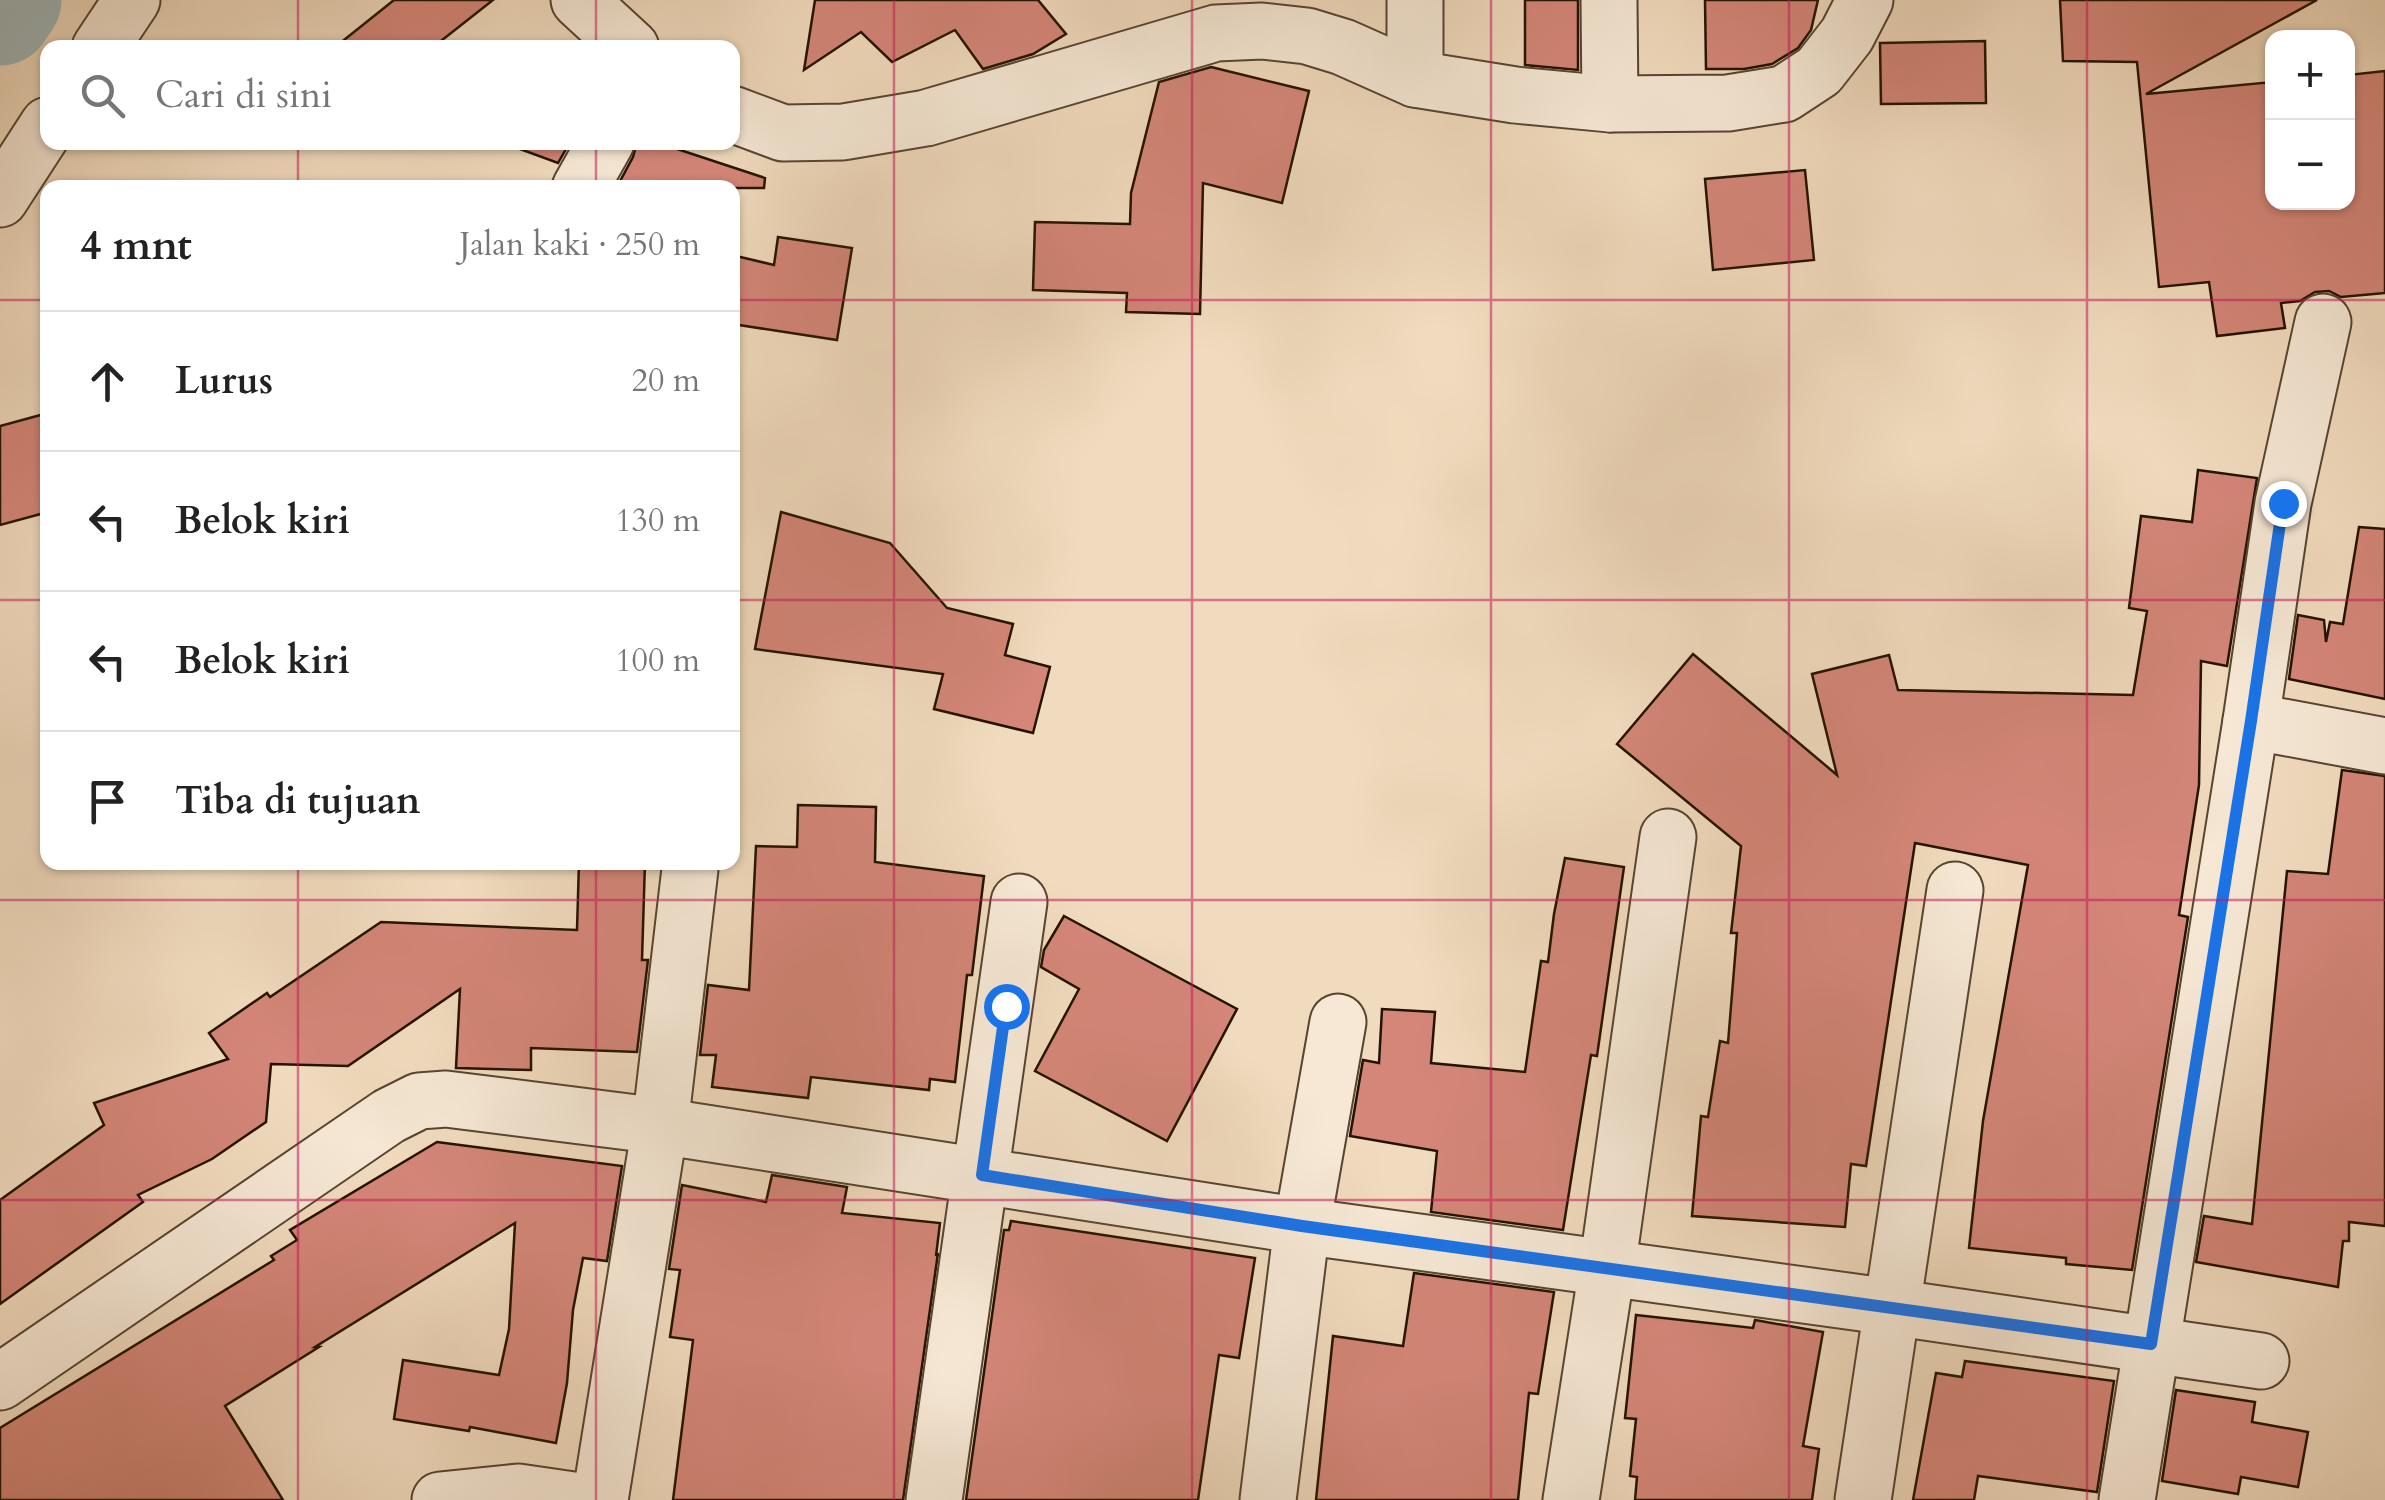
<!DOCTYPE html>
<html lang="id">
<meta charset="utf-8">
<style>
:root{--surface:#fff;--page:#f6f6f6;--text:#222;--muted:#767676;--line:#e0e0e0}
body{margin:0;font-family:Cardo,serif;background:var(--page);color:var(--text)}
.controls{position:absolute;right:30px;top:30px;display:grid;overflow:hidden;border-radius:20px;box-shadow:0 2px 8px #0004}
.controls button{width:90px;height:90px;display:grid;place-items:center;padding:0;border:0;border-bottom:2px solid var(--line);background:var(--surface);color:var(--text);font:50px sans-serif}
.stop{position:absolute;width:30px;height:30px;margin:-22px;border:8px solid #1a73e8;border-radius:50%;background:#fff}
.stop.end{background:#1a73e8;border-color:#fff;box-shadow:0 2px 10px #0008}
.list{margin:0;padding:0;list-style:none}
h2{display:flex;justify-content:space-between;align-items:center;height:130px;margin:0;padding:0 40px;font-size:42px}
h2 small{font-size:32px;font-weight:400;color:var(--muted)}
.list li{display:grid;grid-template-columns:65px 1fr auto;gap:30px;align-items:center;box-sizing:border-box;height:140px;padding:0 40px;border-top:2px solid var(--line)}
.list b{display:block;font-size:38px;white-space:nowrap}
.list em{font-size:32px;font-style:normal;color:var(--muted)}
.icon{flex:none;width:55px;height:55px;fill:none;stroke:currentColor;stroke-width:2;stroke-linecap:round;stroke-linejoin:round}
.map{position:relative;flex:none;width:2385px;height:1500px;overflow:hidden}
.search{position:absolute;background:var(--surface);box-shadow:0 2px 8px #0004;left:40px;top:40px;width:700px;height:110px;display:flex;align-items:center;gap:25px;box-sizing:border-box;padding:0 35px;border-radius:20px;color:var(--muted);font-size:38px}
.panel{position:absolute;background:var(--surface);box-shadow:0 2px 8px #0004;left:40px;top:180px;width:700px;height:690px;border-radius:20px}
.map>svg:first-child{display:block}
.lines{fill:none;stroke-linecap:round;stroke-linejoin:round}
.river{stroke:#a0b8bc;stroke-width:105}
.building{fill:#d48678;stroke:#241300;stroke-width:2.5}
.minor-casing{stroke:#574530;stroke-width:59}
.minor{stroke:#f6e8d5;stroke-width:55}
.route{stroke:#1a73e8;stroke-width:12}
.grid{fill:none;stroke:#c2185b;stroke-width:2.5;stroke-opacity:0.55}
</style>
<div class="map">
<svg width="2385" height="1500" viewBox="0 0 2385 1500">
<rect width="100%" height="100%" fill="#f1dbbe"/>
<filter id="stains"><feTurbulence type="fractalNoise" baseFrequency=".002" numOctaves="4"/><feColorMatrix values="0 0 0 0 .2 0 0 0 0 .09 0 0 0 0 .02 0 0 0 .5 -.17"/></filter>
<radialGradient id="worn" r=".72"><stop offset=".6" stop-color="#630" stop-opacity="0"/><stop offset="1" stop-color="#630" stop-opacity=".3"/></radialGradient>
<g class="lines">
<polyline class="river" points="0,13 9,0"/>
</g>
<g class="building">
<polygon points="394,0 493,0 432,48 334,48"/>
<polygon points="815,0 1038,0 1066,34 1033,54 983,69 955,30 892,62 861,32 804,70"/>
<polygon points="1525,0 1578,0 1578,70 1525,65"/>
<polygon points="1705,0 1818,0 1811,30 1798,48 1772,64 1744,69 1706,69"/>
<polygon points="2060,0 2317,0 2146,94 2272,82 2272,202 2348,202 2348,75 2385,71 2385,293 2341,297 2329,291 2315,292 2300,301 2281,303 2285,328 2217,336 2209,282 2159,287 2137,62 2063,61"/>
<polygon points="1985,41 1986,103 1881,104 1880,43"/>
<polygon points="1211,67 1309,91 1282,203 1203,183 1200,314 1126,312 1127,293 1033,290 1035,222 1130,224 1131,193 1159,82"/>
<polygon points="518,142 570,142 558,163 517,148"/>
<polygon points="637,142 656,142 765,178 764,188 624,188 618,185 633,157"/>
<polygon points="1805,170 1814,260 1713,270 1705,179"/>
<polygon points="778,237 852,248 837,340 732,324 732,255 774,265"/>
<polygon points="48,413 48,512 0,525 0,426"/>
<polygon points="2198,470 2257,478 2227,666 2201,661 2199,785 2179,915 2188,917 2132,1270 2066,1264 2066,1258 1969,1248 1983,1121 2028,865 1915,843 1866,1166 1851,1164 1845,1227 1692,1216 1701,1116 1708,1117 1720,1041 1728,1043 1737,933 1731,933 1741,846 1617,744 1693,654 1837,775 1812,674 1889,655 1898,690 2133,695 2147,611 2129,608 2141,516 2192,522"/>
<polygon points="781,512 890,543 947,608 1013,624 1005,655 1050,667 1033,733 934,709 943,674 755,649"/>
<polygon points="2359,527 2385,529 2385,699 2289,679 2298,615 2324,620 2326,642 2330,622 2343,624"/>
<polygon points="2342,770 2385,776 2385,1226 2349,1222 2349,1241 2343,1241 2338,1287 2196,1262 2204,1216 2252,1224 2287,871 2328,874"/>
<polygon points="798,805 876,807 875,862 984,876 972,975 967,975 955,1082 930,1079 929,1090 811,1077 808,1098 712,1087 716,1055 700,1055 708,985 749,990 756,846 797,847"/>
<polygon points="1565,858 1624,867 1597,1056 1591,1055 1563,1230 1431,1212 1437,1151 1350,1136 1363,1060 1379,1063 1382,1009 1435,1012 1431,1063 1525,1072 1541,961 1548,962 1554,914"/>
<polygon points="579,862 645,862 642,960 648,960 637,1052 531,1048 531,1070 456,1068 460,989 348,1066 271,1064 266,1122 212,1159 138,1195 143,1202 0,1304 0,1200 104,1125 94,1103 228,1059 209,1033 267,993 270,997 381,922 577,930"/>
<polygon points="1064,916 1237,1009 1167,1141 1035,1071 1079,989 1041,967 1044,950"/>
<polygon points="437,1142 622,1166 607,1261 583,1258 573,1310 567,1383 556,1443 470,1427 469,1431 394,1419 403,1360 499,1375 509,1329 515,1223 315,1347 319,1347 225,1406 283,1500 0,1500 0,1428 274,1260 271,1256 297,1240 290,1230"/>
<polygon points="772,1175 847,1187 842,1213 940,1223 936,1256 938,1253 903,1500 673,1500 693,1340 670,1337 680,1270 669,1269 682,1185 766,1202"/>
<polygon points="1011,1221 1255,1258 1239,1358 1219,1355 1198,1500 966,1500 1004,1230 1009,1230"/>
<polygon points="1414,1273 1554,1292 1538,1394 1529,1393 1518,1500 1316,1500 1333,1336 1403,1346"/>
<polygon points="1636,1315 1753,1328 1755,1320 1823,1332 1803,1446 1819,1449 1812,1500 1635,1500 1637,1477 1630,1476 1636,1419 1625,1418"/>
<polygon points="1965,1361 2114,1381 2097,1492 1978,1476 1974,1500 1913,1500 1936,1373 1962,1377"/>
<polygon points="2176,1390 2255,1402 2252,1422 2308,1432 2298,1487 2241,1477 2238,1494 2162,1481"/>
</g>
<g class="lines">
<g class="minor-casing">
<g id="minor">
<polyline points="579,0 631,48"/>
<polyline points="1609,0 1610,104"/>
<polyline points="100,48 132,0"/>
<polyline points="1415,79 1415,0"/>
<polyline points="732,114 783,133 843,132 926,118 1216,33 1262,31 1307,36 1343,47 1415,79 1515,95 1610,104 1728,103 1784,94 1819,71 1847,35 1865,0"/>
<polyline points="580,188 606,142"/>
<polyline points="0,199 48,125"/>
<polyline points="2251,721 2385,746"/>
<polyline points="0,1382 389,1116 419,1101 446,1099 660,1126 1302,1226 1891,1307 2261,1361"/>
<polyline points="440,1500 518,1492 573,1500"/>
<polyline points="600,1500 660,1126 690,869"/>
<polyline points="934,1500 1019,902"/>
<polyline points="1268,1500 1302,1226 1338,1022"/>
<polyline points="1571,1500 1607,1269 1668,837"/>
<polyline points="1863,1500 1955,890"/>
<polyline points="2127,1500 2251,721 2283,503 2323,322"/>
</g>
</g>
<use href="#minor" class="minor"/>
</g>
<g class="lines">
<polyline class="route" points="1006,1006 982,1175 1302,1226 2151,1344 2251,721 2283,503"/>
</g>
<path class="grid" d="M298 0V48M596 0V48M894 0V1500M1192 0V1500M1491 0V1500M1789 0V1500M2087 0V1500M298 142V188M596 142V188M0 300H48M732 300H2385M0 600H48M732 600H2385M298 862V1500M596 862V1500M0 900H2385M0 1200H2385"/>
<rect width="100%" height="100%" filter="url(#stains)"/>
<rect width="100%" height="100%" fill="url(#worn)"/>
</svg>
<div class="controls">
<button>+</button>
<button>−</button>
</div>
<div class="stop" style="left:1006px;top:1006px"></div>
<div class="stop end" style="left:2283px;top:503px"></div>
<div class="search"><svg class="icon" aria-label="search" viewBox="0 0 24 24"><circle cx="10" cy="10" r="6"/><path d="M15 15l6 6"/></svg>Cari di sini</div>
<section class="panel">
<h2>4 mnt<small>Jalan kaki · 250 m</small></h2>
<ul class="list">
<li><svg class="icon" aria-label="ahead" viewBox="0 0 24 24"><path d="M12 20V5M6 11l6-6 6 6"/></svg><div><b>Lurus</b></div><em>20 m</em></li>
<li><svg class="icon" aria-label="left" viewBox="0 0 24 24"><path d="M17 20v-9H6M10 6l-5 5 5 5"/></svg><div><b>Belok kiri</b></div><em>130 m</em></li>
<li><svg class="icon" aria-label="left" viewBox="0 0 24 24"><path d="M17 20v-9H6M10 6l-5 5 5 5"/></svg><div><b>Belok kiri</b></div><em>100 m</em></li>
<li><svg class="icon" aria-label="arrive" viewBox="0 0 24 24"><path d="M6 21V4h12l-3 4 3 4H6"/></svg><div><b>Tiba di tujuan</b></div></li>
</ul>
</section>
</div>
